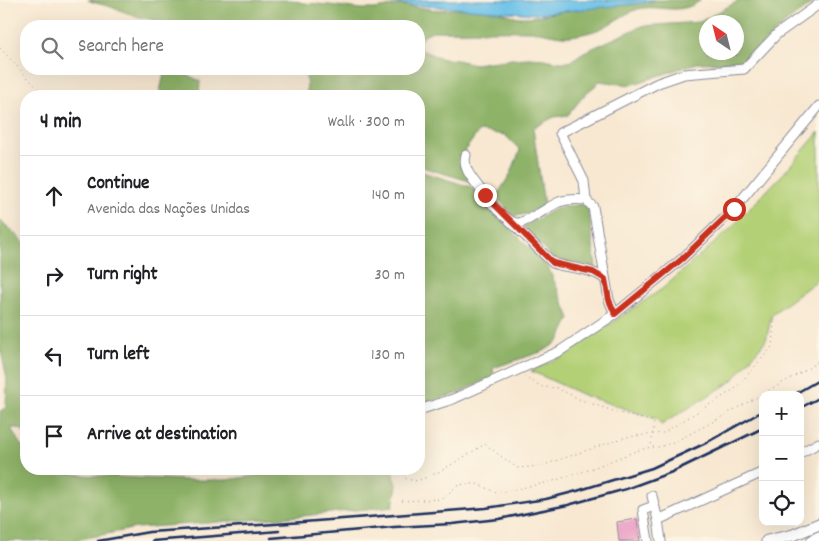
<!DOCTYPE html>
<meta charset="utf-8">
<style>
:root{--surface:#fff;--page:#f2f2f2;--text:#202124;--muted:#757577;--line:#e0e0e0}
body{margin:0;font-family:Dekko,sans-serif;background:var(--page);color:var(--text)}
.controls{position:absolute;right:15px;bottom:15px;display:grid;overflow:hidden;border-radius:10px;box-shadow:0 5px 20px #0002}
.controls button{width:45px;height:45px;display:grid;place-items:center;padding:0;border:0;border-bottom:1px solid var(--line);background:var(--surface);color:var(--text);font:25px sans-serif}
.compass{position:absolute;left:699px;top:15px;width:45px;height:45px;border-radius:50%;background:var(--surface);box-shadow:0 5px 20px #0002;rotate:325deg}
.stop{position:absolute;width:15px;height:15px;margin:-11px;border:4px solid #c8321e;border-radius:50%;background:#fff}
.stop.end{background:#c8321e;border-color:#fff;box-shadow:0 1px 5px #0008}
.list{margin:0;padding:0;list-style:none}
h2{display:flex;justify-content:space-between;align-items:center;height:65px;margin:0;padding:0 20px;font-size:21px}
h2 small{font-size:16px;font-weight:400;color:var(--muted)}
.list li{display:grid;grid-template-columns:32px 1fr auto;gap:15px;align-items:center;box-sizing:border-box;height:80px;padding:0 20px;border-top:1px solid var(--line)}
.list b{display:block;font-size:19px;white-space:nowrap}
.list p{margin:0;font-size:16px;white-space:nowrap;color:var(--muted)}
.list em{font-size:16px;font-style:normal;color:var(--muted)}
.icon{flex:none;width:28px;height:28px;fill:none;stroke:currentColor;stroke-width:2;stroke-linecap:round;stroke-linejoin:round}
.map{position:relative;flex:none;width:819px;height:541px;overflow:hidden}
.search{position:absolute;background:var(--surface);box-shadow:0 5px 20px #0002;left:20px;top:20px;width:405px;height:55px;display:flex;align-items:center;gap:12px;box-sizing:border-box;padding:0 18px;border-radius:20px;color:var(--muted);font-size:19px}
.panel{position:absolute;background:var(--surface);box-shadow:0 5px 20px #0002;left:20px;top:90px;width:405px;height:385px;border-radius:20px}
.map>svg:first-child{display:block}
.green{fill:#b3d076;stroke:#67806a}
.forest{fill:#8eb267;stroke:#547062;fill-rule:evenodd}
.water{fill:#6bc1e8;stroke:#4378a3}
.building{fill:#ea99c2}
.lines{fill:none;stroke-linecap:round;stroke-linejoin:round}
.minor-casing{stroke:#8a8c98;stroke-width:11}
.major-casing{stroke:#8a8c98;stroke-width:13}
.path{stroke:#8a8c98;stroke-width:1;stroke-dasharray:1 4;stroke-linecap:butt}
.minor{stroke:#fff;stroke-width:9}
.major{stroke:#fff;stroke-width:11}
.rail{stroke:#1b2f5e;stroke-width:2.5}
.route{stroke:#c8321e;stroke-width:6}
</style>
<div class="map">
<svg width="819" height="541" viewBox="0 0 819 541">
<rect width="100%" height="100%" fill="#fcf5e5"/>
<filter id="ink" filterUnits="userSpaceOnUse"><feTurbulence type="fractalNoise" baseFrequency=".02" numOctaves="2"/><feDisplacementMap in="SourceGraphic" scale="10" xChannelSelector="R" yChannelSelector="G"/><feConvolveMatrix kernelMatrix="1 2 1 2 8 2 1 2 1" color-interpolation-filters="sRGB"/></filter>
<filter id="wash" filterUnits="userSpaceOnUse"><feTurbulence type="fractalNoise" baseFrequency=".0096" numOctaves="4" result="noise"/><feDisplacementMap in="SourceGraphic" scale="20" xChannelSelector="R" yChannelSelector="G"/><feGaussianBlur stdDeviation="1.12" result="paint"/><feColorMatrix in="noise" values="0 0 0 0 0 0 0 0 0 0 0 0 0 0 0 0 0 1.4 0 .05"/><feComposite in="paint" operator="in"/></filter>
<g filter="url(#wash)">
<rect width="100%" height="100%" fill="#f8e8d1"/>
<polygon class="green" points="819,132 819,279 772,314 766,340 732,381 661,425 657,419 586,396 531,371 561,357 662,289 729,230 783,174"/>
<g class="forest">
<path d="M88 0H293L303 3 329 5 361 9H375L399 5 437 10 458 9 464 7 489 9 518 17H530L571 10 604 0H701C697 3 692 6 688 7 673 12 658 6 643 8 631 9 613 23 602 28 596 31 584 34 577 35 561 39 547 32 532 31 499 30 466 32 433 31 426 33 420 37 419 44V26H184C173 22 160 22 149 19 135 17 123 11 111 7 102 4 96 4 88 0Z"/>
<path d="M740 0H817L787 22 742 62 697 63 631 85 599 81 595 86 586 93 568 115 554 117 533 128 544 205 527 214 514 216 496 197 511 173 520 150 505 135 479 131 463 153 469 181 419 166V96H308L307 95 306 72H296L285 69H419V45L421 50 443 59 456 60 475 64 512 59 529 58 545 59 557 62H569L584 52 642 26 700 22ZM706 22H736V52H706Z"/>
<polygon points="183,73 200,81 199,96 159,96 164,74"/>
<polygon points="419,171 471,187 516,234 548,267 570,318 559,341 544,351 493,368 494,376 457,394 419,404"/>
<polygon points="584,204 589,212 596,267 560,261 550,256 524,226 557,208"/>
<polygon points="0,220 26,244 26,433 19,428 11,428 20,444 26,449 26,469 52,469 55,471 82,475 138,478 187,480 226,480 268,474 285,469 392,469 397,486 393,506 303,516 136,528 72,541 0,541 0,411 6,408 7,378 0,347"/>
</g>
<polygon class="water" points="344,0 655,0 645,3 536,14"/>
<g id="blocks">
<polygon class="building" points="637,519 640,541 619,541 617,522"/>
</g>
</g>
<g filter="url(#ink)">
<use href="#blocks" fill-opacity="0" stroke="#8a8c98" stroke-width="1"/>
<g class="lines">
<g class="minor-casing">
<g id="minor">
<path d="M466 155C462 169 473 179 480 189 487 199 506 222 517 223 527 223 549 206 559 202 568 199 577 199 586 200L593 207 609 300 615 314"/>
<polyline points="586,200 584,181 560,133 658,83 684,74 744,69 777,34 819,4"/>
<path d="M510 221 553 263C566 268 581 267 594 273 598 274 602 277 605 279"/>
<polyline points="419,410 453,399 560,351 615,314 682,259 734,209 819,106"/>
<polyline points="800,453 819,443"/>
<polyline points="652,496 658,520 661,541"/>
<polyline points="658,520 763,472"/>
<polyline points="648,541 643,510 654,506"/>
</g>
</g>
<g class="major-casing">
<g id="major">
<polyline points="767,541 793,535 819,524"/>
<polyline points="812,541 819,537"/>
</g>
</g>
<g class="path">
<polyline points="0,48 45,96"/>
<polyline points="524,377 543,387 557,388 581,400 616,412 654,422 651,447"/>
<polyline points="402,469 406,479 417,481 441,471 485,444 517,468 541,466 626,437 663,433 735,389 772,347 774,322"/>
<polyline points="402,501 442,499 457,486 464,484 477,484 497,493 550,482 588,470 636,451 651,447 660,447 676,441 707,425 807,369 819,361"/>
</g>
<use href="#minor" class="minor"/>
<use href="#major" class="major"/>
<g class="rail">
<polyline points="793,395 819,380"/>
<polyline points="800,408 819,398"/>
<polyline points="271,538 394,527 452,524 499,519 568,505 626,489 672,472 763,428"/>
<polyline points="98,541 149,532 290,523 486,508 546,499 577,491 652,468 706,443 763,411"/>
<polyline points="152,541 279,531"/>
</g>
</g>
</g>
<g class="lines" filter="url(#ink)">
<polyline class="route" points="485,195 553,263 593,272 605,279 609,300 615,314 682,259 734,209"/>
</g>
</svg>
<div class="controls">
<button>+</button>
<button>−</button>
<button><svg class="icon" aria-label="locate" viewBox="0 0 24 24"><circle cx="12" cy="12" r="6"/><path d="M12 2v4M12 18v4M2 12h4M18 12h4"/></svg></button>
</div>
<svg class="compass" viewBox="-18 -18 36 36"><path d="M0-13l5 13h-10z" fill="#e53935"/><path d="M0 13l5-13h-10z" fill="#757577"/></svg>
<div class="stop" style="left:734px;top:209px"></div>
<div class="stop end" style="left:485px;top:195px"></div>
<div class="search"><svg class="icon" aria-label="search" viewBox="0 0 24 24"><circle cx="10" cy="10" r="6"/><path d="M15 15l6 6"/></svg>Search here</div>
<section class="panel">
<h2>4 min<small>Walk · 300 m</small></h2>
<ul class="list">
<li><svg class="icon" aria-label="ahead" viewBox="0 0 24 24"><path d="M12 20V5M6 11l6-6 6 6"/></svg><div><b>Continue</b><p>Avenida das Nações Unidas</p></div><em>140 m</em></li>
<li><svg class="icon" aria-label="right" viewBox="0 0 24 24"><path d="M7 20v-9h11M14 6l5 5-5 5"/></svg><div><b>Turn right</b></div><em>30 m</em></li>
<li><svg class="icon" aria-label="left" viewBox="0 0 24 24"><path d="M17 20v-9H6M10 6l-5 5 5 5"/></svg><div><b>Turn left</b></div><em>130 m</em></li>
<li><svg class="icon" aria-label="arrive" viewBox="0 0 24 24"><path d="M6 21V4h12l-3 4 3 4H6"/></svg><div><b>Arrive at destination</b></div></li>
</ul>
</section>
</div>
